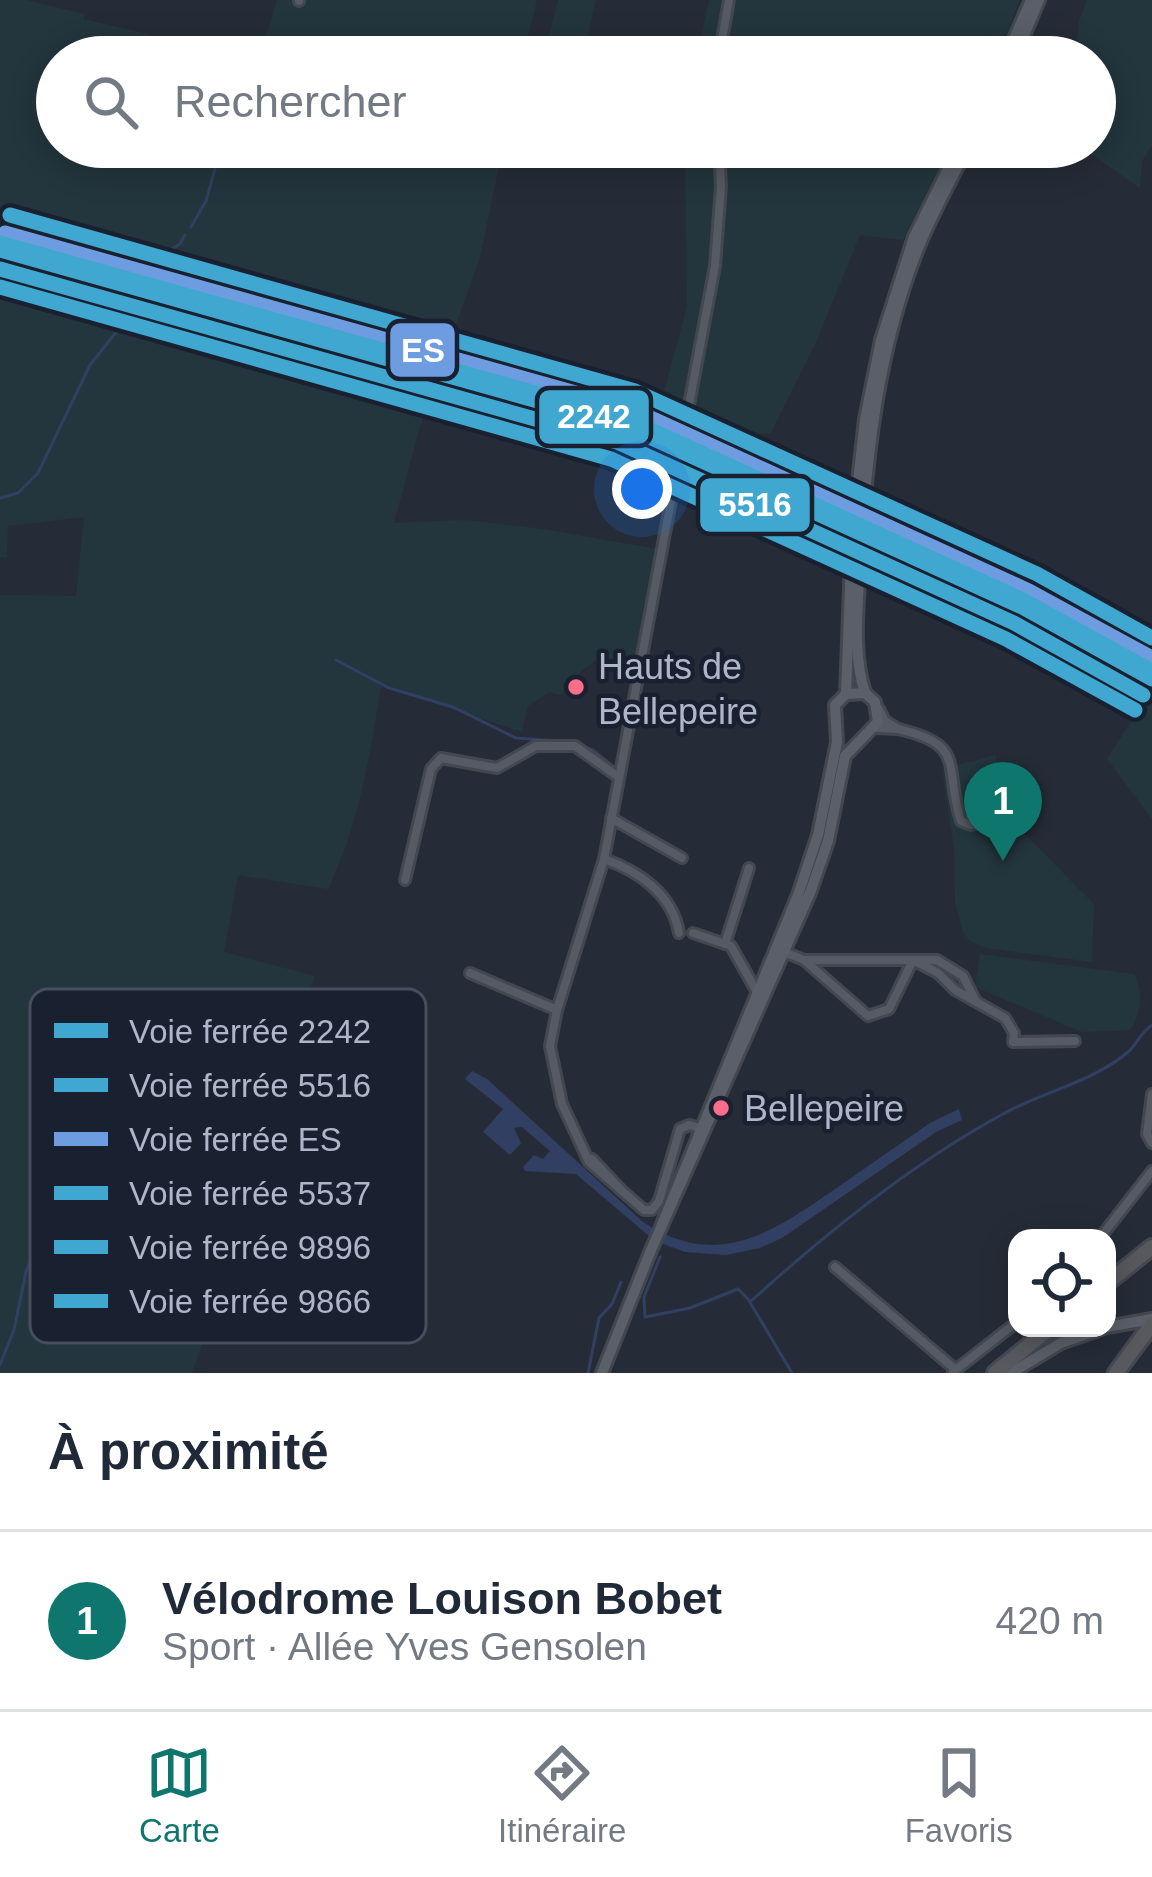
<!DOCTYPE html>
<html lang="fr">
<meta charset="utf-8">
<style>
:root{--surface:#fff;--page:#f2f2f3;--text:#1f2937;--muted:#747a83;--line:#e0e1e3;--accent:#0f766e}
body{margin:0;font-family:Arial,sans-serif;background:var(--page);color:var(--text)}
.controls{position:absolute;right:36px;bottom:36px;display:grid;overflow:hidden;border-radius:24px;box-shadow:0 6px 30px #0003}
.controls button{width:108px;height:108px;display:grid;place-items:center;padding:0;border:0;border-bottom:3px solid var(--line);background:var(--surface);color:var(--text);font:60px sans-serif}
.you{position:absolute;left:642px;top:489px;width:42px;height:42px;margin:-30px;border:9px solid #fff;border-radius:50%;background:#1a73e8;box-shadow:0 0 0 18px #1a73e833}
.badge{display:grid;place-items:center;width:78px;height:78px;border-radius:50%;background:var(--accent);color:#fff;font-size:39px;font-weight:700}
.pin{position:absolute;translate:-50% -99px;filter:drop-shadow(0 3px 6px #0008)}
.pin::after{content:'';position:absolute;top:63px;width:42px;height:36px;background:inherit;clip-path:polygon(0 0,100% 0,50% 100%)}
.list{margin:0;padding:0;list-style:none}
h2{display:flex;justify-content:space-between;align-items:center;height:156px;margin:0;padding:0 48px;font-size:51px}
h2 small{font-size:39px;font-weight:400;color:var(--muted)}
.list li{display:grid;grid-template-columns:78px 1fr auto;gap:36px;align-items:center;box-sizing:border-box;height:180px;padding:0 48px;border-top:3px solid var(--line)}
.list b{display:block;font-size:45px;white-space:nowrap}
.list p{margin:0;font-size:39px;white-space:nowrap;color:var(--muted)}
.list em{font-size:39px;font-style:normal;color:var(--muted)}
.icon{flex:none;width:66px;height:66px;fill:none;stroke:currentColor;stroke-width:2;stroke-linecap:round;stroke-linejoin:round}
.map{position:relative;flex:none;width:1152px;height:1373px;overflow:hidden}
.search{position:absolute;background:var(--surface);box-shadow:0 6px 30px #0003;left:36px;right:36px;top:36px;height:132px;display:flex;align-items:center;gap:30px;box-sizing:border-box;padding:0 42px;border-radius:66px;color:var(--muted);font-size:45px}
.sheet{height:336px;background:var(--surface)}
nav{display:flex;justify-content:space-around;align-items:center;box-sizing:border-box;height:168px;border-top:3px solid var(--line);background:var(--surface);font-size:33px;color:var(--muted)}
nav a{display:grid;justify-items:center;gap:6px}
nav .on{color:var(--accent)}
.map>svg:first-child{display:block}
.green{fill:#23363d}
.water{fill:#314062}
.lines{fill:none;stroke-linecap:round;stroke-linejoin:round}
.stream{stroke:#314062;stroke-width:3}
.street-casing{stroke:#43474f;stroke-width:14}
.secondary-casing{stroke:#43474f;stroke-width:16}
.highway-casing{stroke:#434852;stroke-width:20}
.street{stroke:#565a64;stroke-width:8}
.secondary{stroke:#5b5f69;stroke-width:10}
.highway{stroke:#57595e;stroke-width:14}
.rail-1-casing{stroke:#192131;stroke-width:24}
.rail-2-casing{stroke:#192131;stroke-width:24}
.rail-3-casing{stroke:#192131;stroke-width:24}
.rail-4-casing{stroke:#192131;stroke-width:24}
.rail-5-casing{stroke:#192131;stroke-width:24}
.rail-6-casing{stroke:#192131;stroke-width:24}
.rail-1{stroke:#40a8d0;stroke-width:15}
.rail-2{stroke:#40a8d0;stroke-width:15}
.rail-3{stroke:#6d9de0;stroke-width:15}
.rail-4{stroke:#40a8d0;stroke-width:15}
.rail-5{stroke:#40a8d0;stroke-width:15}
.rail-6{stroke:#40a8d0;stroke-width:15}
.bus-dot{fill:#fb6d88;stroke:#192131;stroke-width:4.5}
.labels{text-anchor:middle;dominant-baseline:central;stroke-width:9;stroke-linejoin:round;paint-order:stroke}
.bus-label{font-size:36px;fill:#afb6c9;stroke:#192131;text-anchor:start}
.key{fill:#192131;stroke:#464e5f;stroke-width:3}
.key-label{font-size:33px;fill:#afb6c9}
.line-badge{stroke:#192131;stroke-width:4.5}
.badge-label{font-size:33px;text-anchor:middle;font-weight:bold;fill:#fff}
</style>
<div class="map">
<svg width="1152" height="1373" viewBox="0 0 1152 1373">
<rect width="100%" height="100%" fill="#262c37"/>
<g class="green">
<path d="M0 0H26L84 14V19L244 57H57V147H503L480 257 419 430 394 523 465 520 543 529 657 549 635 663 600 657 579 673 576 684 560 695 549 692 528 706 522 732 381 686C370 756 359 824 328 889L238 875 224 952 315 976 265 1109 224 1284 192 1373H0V595L76 596 84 517 8 526 7 558 0 557Z"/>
<polygon points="277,0 537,0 523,57 260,57"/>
<polygon points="558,0 596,0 583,57 544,57"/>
<polygon points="709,0 1020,0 997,57 697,57"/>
<polygon points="1087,0 1152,0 1152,146 1142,161 1140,188 1081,147 1095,147 1095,57 1075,57 1079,21"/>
<polygon points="685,147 952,147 903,240 860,235 817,340 771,433 694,439 684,466 652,481 662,399 687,307"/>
<polygon points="1152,689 1152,819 1107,759"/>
<polygon points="996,755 1003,812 1094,904 1092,962 985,948 970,941 963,932 955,903 954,848 942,769"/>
<path d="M980 954 1134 974C1144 991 1141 1013 1130 1030L1082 1032 975 987Z"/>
</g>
<path class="water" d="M472 1071 487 1079 643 1222C719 1272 774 1231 838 1187 869 1166 899 1144 930 1123L959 1109 962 1120 936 1132 782 1238 760 1248 726 1255 685 1252 655 1241 576 1174 525 1171 523 1167 534 1155 543 1159 550 1151 522 1127 514 1128 521 1143 510 1155 483 1132 503 1109 465 1079Z"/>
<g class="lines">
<g class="stream">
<polyline points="191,227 206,201 221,147"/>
<polyline points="0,498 18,493 38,473 90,365 144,297 156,259 180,244 185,235"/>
<polyline points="336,660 389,688 453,707 516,738 569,742"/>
<polyline points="578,745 593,750 610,764"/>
<polyline points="660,1257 644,1297 645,1317 690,1308 738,1289 748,1299 792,1373"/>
<path d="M750 1302C826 1233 912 1163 1003 1114 1042 1092 1093 1082 1128 1052 1137 1044 1141 1032 1152 1025"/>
<polyline points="0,1365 14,1330 26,1272 88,1110"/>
<polyline points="588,1373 599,1318 612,1304 621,1282"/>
</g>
<g class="street-casing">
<g id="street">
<polyline points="299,1 299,0"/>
<polyline points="719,57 729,0"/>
<polyline points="875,728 898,729 885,721 879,709"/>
<path d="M898 729C968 745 943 766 961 821L971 825 981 823"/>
<polyline points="611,818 682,858"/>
<path d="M604 859C639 871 673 895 679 933"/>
<polyline points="405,880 431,769 441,758 497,768 536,746 575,746 617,776"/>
<polyline points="693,933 731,946 757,992"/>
<polyline points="725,944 749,868"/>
<polyline points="784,952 804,960 868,1016 889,1009 913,960 938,973 955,990 1005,1018 1014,1033 1013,1042 1075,1041"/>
<polyline points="806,960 937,960 963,976 975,1000"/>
<polyline points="470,973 557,1010"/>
<polyline points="1152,1094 1147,1134 1152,1143"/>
<polyline points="703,1129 689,1125 680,1129 659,1201 652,1210 644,1210 589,1162 562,1104 550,1046 557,1010 604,859 715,266 721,186 719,147"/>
<polyline points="592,1159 622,1191"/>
<polyline points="1100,1238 1152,1171"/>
<polyline points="835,1267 956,1370"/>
<polyline points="953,1372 1017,1322"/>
</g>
</g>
<g class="secondary-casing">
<g id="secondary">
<polyline points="1006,57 1031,0"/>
<polyline points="1015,57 1039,0"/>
<path d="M865 693C852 653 858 605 860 564 866 457 878 347 919 246 933 212 951 180 968 147"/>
<polyline points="846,694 852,535 865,419 881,340 914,237 959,147"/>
<polyline points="1107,1327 1152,1319"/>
<polyline points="602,1373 651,1250 810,893 828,841 845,756 878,722 875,702 865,693 846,694 835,705 837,742 818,835 798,895 661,1227"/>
<polyline points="1011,1373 1061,1343 1104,1328"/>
</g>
</g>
<g class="highway-casing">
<g id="highway">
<polyline points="1107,1283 1152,1247"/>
<polyline points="995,1373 1050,1328"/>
<polyline points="1116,1373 1152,1324"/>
</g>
</g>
<use href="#street" class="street"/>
<use href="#secondary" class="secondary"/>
<use href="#highway" class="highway"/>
<g class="rail-1-casing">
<polyline id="rail-1" points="0,250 623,425 1022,607 1152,679"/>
</g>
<g class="rail-2-casing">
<polyline id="rail-2" points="0,269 617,442 1014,623 1143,695"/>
</g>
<g class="rail-3-casing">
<polyline id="rail-3" points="5,233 629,408 1029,591 1152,658"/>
</g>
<g class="rail-4-casing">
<polyline id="rail-4" points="0,243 625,418 1023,600 1152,671"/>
</g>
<g class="rail-5-casing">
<polyline id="rail-5" points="0,287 611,459 1006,639 1135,710"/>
</g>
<g class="rail-6-casing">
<polyline id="rail-6" points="10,215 635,391 1037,574 1152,638"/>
</g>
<use href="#rail-1" class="rail-1"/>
<use href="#rail-2" class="rail-2"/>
<use href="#rail-3" class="rail-3"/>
<use href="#rail-4" class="rail-4"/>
<use href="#rail-5" class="rail-5"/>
<use href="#rail-6" class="rail-6"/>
</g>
<g class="bus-dot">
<circle cx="576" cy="687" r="10"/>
<circle cx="721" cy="1108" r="10"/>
</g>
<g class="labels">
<g class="bus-label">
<text x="598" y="666">Hauts de<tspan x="598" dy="45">Bellepeire</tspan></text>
<text x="744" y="1108">Bellepeire</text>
</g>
</g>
<rect x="30" y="989" width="396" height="354" rx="18" class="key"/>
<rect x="54" y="1023" width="54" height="15" fill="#40a8d0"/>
<rect x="54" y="1078" width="54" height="14" fill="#40a8d0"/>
<rect x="54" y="1132" width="54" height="14" fill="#6d9de0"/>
<rect x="54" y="1186" width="54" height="14" fill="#40a8d0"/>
<rect x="54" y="1240" width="54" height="14" fill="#40a8d0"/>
<rect x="54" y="1294" width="54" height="14" fill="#40a8d0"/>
<g class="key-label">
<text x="129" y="1043">Voie ferrée 2242</text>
<text x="129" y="1097">Voie ferrée 5516</text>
<text x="129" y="1151">Voie ferrée ES</text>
<text x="129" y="1205">Voie ferrée 5537</text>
<text x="129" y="1259">Voie ferrée 9896</text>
<text x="129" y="1313">Voie ferrée 9866</text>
</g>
<g class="line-badge">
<rect x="388" y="321" width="69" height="58" rx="12" fill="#6d9de0"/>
<rect x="537" y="388" width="114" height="58" rx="12" fill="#40a8d0"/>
<rect x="698" y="476" width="114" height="58" rx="12" fill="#40a8d0"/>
</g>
<g class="badge-label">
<text x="423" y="362">ES</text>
<text x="594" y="428">2242</text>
<text x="755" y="516">5516</text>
</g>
</svg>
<div class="controls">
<button><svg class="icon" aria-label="locate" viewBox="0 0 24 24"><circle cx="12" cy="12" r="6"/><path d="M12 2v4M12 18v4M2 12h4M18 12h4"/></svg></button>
</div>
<div class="you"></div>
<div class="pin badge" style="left:1003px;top:861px">1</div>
<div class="search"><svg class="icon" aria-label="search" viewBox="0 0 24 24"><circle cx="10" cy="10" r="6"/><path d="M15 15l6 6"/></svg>Rechercher</div>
</div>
<section class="sheet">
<h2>À proximité<small></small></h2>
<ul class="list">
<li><span class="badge">1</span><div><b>Vélodrome Louison Bobet</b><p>Sport · Allée Yves Gensolen</p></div><em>420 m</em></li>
</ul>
</section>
<nav>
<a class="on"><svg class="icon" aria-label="map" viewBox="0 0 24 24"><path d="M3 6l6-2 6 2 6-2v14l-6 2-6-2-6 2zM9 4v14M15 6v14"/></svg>Carte</a>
<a><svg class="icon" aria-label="directions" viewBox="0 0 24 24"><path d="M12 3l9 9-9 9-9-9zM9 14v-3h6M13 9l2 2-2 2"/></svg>Itinéraire</a>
<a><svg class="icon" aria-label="saved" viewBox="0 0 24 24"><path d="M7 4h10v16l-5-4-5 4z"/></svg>Favoris</a>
</nav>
